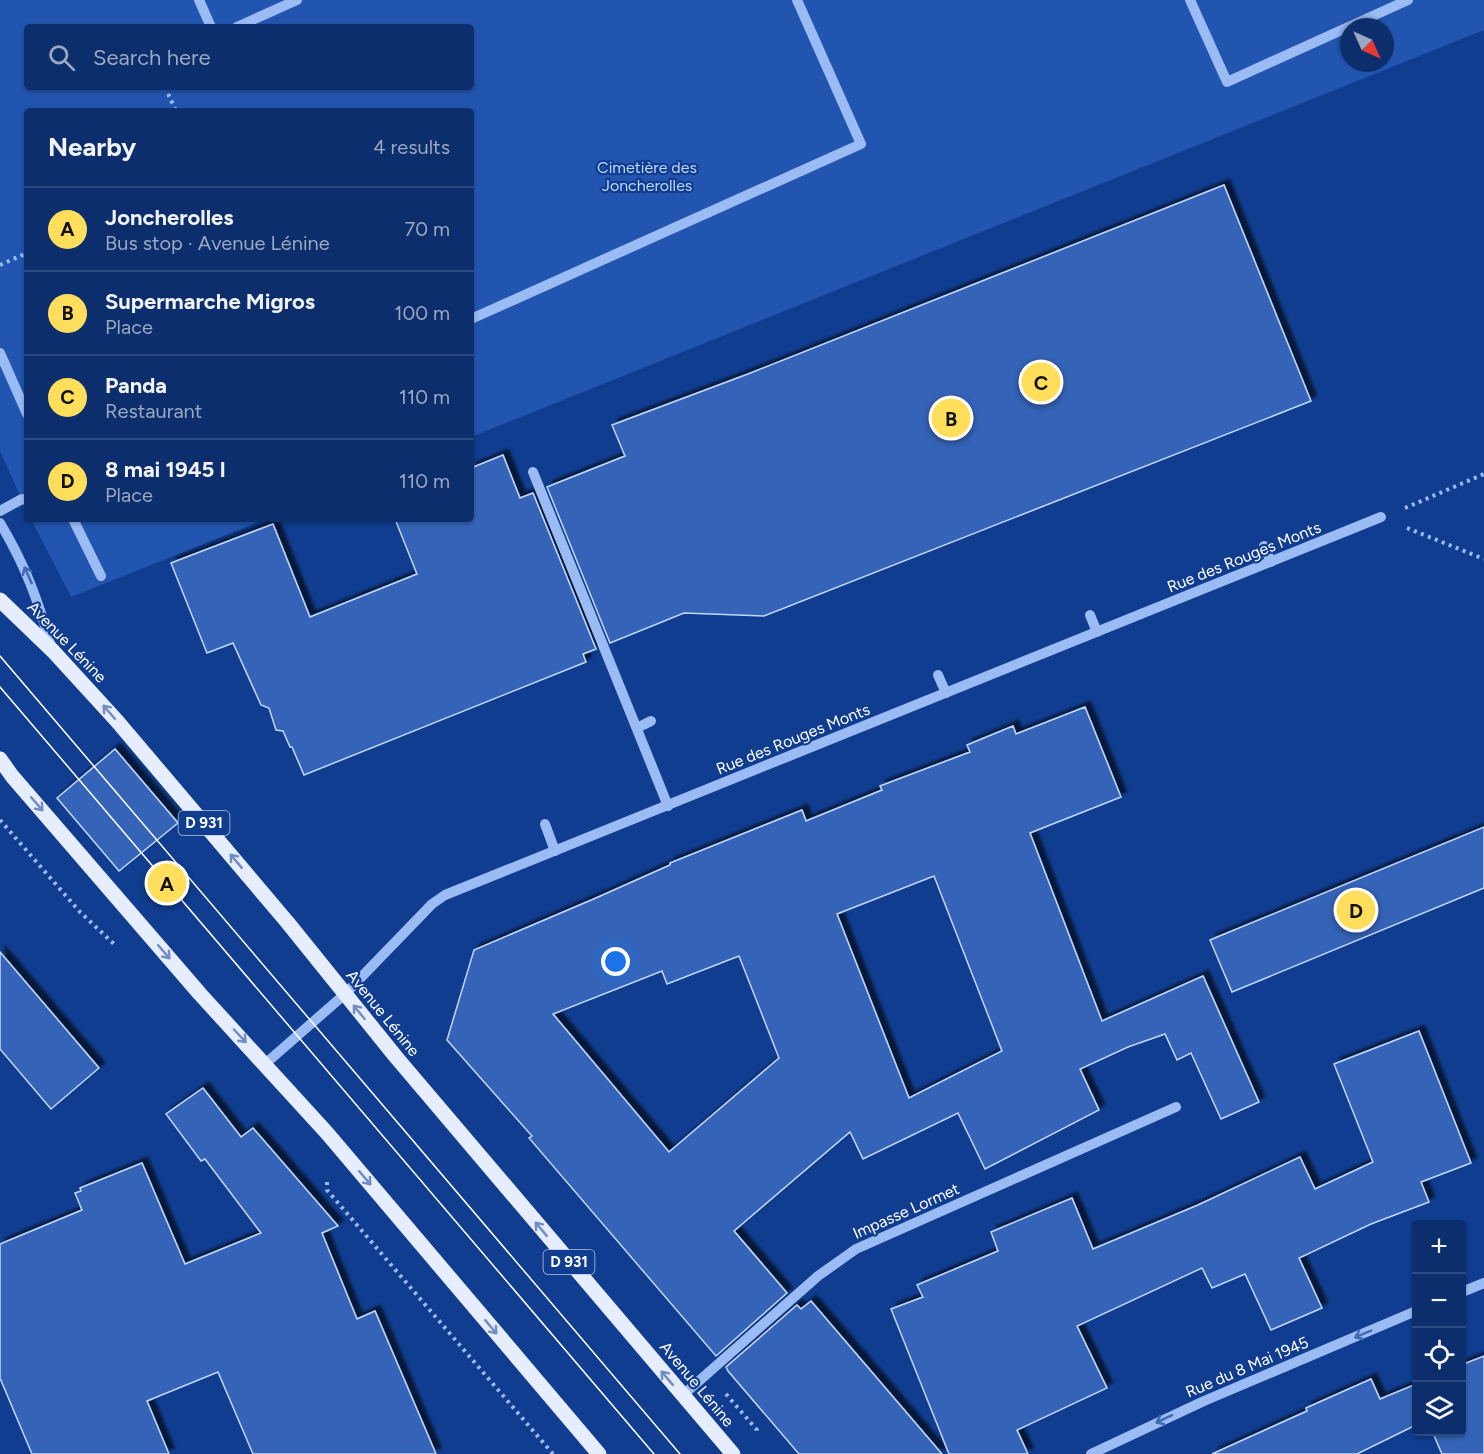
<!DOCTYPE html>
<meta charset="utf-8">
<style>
:root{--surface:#0c2e6c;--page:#1a3a74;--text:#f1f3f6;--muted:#9aa8c2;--line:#2c4a7f;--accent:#ffde5c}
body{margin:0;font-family:Figtree,sans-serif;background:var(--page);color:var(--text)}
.controls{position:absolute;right:18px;bottom:18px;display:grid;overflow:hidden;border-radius:6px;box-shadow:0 2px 4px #0004}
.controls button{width:54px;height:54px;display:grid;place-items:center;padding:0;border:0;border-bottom:2px solid var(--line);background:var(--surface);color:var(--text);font:30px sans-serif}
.compass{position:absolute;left:1340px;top:18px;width:54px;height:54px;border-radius:50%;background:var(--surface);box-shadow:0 2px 4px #0004;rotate:135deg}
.you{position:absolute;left:616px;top:962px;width:21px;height:21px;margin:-15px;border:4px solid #fff;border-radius:50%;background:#1a73e8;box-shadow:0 0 0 9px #1a73e833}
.badge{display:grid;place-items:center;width:39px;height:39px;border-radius:50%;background:var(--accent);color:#111;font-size:20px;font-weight:700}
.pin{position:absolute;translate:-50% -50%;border:3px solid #fff;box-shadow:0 2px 6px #0006}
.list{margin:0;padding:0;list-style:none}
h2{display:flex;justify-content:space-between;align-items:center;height:78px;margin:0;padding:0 24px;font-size:26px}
h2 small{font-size:20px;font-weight:400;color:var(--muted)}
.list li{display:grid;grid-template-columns:39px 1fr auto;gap:18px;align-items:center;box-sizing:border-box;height:84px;padding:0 24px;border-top:2px solid var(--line)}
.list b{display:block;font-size:22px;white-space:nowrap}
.list p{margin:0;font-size:20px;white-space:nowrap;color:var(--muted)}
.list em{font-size:20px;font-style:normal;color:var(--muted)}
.icon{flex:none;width:33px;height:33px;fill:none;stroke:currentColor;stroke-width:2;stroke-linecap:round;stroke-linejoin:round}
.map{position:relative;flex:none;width:1484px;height:1454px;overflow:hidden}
.search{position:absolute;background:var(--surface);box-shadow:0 2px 4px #0004;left:24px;top:24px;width:450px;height:66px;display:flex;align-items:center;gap:15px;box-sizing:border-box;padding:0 21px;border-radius:6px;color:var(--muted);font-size:22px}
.panel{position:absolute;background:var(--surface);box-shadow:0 2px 4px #0004;left:24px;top:108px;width:450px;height:414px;border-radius:6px}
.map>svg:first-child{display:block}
.green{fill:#2255af;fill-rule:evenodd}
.building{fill:#3463b7;stroke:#c1d7fd;stroke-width:1.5;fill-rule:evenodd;filter:url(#shadow)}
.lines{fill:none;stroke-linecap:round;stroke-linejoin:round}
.path{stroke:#9abbf3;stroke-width:4;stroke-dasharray:3 4.5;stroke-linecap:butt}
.minor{stroke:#9abbf3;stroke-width:10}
.major{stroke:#e6edff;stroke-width:15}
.tram{stroke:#fff;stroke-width:1.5}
.oneway{stroke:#4069b3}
.oneway2{stroke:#708cc2}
.labels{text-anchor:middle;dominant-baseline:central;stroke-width:4.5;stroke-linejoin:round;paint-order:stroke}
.shield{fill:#103d90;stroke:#b7c5de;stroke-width:1.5}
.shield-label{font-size:15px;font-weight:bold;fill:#fff}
.park-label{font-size:16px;fill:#c1d7fd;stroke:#103d90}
.street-label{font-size:16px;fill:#fff;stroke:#103d90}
</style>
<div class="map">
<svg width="1484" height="1454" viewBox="0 0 1484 1454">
<defs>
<filter id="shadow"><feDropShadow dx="5.5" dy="-5.5" stdDeviation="1.5" flood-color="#0009"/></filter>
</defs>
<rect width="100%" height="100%" fill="#103d90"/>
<g class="green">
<path d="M0 0H1484V30L471 437V111H27V511L0 451ZM27 27H471V87H27ZM1349 27H1385V63H1349Z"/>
<polygon points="31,519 266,519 71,597"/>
</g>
<g class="building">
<polygon points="1224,185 1311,401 764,616 684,613 610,643 547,487 625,456 612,425 748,374"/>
<polygon points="503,455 520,498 533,493 596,649 583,654 586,662 304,775 292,747 290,747 283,731 276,730 269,708 261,705 233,643 207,653 171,563 273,524 310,617 417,574 395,519 471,519 471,468"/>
<path d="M1085 707 1121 797 1030 833 1102 1021 1203 976 1259 1102 1221 1119 1191 1053 1177 1060 1165 1034 1128 1047 1080 1069 1099 1110 985 1169 958 1113 863 1159 850 1132 734 1231 787 1293 716 1356 529 1138 532 1136 447 1040 474 950 596 898 670 865V863L802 810 806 821 882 790 880 786 970 752 967 745 1013 726 1016 734ZM934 876 1002 1051 909 1098 837 914ZM739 956 779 1058 669 1152 553 1014 662 971 667 984Z"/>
<polygon points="115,749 178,823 119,871 57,798"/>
<polygon points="1484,827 1484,888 1232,992 1210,940"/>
<polygon points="0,952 99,1068 51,1109 0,1049"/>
<polygon points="1419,1031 1471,1163 1421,1182 1429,1202 1371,1224 1299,1258 1322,1308 1271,1330 1245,1274 1212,1288 1202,1268 1077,1326 1107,1388 1017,1430 1028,1454 949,1454 891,1309 923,1297 917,1285 998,1251 991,1232 1072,1198 1093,1249 1198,1205 1300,1157 1315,1189 1373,1162 1334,1064"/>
<polygon points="203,1088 241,1137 253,1128 338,1226 322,1233 357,1319 375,1311 436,1454 253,1454 218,1372 147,1401 169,1454 32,1454 0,1378 0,1244 82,1210 75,1193 81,1191 80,1188 142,1163 185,1264 261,1233 205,1159 201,1161 166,1114"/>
<polygon points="811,1301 942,1454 799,1454 728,1371 726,1367 797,1305 801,1309"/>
<polygon points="1484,1356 1484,1454 1442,1454 1432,1431 1461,1431 1461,1365"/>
<polygon points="1371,1379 1380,1399 1416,1384 1416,1425 1357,1454 1212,1454 1307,1411 1306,1408"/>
</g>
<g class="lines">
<g class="path">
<polyline points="165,87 176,111"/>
<polyline points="0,265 27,253"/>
<polyline points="1405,508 1484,474"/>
<polyline points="1407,528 1484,559"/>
<polyline points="0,820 80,912 115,945"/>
<polyline points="327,1182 327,1190 553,1454"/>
<polyline points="726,1394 757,1430 757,1435"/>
</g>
<g class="minor">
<polyline points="199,0 211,27"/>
<polyline points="1190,0 1227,82 1408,0"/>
<polyline points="237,27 297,0"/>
<polyline points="471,319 861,144 797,0"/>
<polyline points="0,353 27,414"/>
<polyline points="533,472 668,806"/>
<polyline points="0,511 22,499 27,500"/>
<polyline points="73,519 101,576"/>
<path d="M0 523C26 566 39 603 52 650"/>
<polyline points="1264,546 1271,562"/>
<polyline points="1090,615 1097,632"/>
<polyline points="938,675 946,693"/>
<polyline points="637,728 651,721"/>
<polyline points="545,824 555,851"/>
<polyline points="265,1064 345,994 432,904 445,895 1381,517"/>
<polyline points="1462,1292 1484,1283"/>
<polyline points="683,1395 818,1276 856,1249 1176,1107"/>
<polyline points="1091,1454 1204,1401 1416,1311"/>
</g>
<g class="major">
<polyline points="0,600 53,651 117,721 288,923 396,1057 733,1454"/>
<polyline points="0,759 12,776 200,994 327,1133 599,1454"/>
</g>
<g class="tram">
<polyline points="0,656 680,1454"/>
<polyline points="0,687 654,1454"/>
</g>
</g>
<defs><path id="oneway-shaft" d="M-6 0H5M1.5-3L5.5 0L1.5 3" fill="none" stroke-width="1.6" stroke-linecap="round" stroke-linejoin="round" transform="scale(1.5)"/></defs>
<g class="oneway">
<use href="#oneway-shaft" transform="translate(28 575) rotate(-114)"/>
<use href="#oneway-shaft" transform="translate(1363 1334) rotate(157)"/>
<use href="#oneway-shaft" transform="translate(1164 1419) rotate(155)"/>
</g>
<g class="oneway2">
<use href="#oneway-shaft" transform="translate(109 712) rotate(-131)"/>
<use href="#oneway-shaft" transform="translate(37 804) rotate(49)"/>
<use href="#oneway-shaft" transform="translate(236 861) rotate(-130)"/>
<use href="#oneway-shaft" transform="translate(164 952) rotate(49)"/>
<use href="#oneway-shaft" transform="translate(359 1012) rotate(-129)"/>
<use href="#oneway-shaft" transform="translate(240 1036) rotate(47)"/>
<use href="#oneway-shaft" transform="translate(365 1178) rotate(50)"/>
<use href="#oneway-shaft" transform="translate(541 1229) rotate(-130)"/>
<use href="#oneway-shaft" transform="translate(491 1327) rotate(50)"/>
<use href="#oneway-shaft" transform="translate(667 1378) rotate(-130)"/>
</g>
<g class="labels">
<g class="shield">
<rect x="178.5" y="811" width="51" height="24" rx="4.5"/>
<rect x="543.5" y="1250" width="51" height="24" rx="4.5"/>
</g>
<g class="shield-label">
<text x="204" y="823">D 931</text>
<text x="569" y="1262">D 931</text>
</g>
<g class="park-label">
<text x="647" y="167">Cimetière des<tspan x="647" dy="18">Joncherolles</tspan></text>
</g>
<g class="street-label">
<text transform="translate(1244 557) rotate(-22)">Rue des Rouges Monts</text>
<text transform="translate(67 642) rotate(46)">Avenue Lénine</text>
<text transform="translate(793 739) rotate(-22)">Rue des Rouges Monts</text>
<text transform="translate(383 1013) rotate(51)">Avenue Lénine</text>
<text transform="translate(906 1211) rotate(-24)">Impasse Lormet</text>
<text transform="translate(1247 1367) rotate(-23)">Rue du 8 Mai 1945</text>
<text transform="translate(697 1384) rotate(50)">Avenue Lénine</text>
</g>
</g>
</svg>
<div class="controls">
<button>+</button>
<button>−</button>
<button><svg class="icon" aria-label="locate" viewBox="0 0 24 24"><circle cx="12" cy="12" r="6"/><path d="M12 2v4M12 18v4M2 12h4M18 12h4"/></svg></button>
<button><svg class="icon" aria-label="layers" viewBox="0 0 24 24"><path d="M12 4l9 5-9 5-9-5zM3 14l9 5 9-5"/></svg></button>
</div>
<svg class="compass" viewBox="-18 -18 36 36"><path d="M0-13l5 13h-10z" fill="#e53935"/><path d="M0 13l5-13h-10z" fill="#9aa8c2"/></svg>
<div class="you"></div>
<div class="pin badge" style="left:167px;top:883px">A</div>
<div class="pin badge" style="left:951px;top:418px">B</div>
<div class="pin badge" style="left:1041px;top:382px">C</div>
<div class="pin badge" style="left:1356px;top:910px">D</div>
<div class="search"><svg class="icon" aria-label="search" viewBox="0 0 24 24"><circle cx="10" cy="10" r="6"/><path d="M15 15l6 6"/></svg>Search here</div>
<section class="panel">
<h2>Nearby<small>4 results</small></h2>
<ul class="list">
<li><span class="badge">A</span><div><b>Joncherolles</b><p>Bus stop · Avenue Lénine</p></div><em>70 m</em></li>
<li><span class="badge">B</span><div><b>Supermarche Migros</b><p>Place</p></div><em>100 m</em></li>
<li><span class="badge">C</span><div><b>Panda</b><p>Restaurant</p></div><em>110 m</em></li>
<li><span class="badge">D</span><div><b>8 mai 1945 I</b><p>Place</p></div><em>110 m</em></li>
</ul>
</section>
</div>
